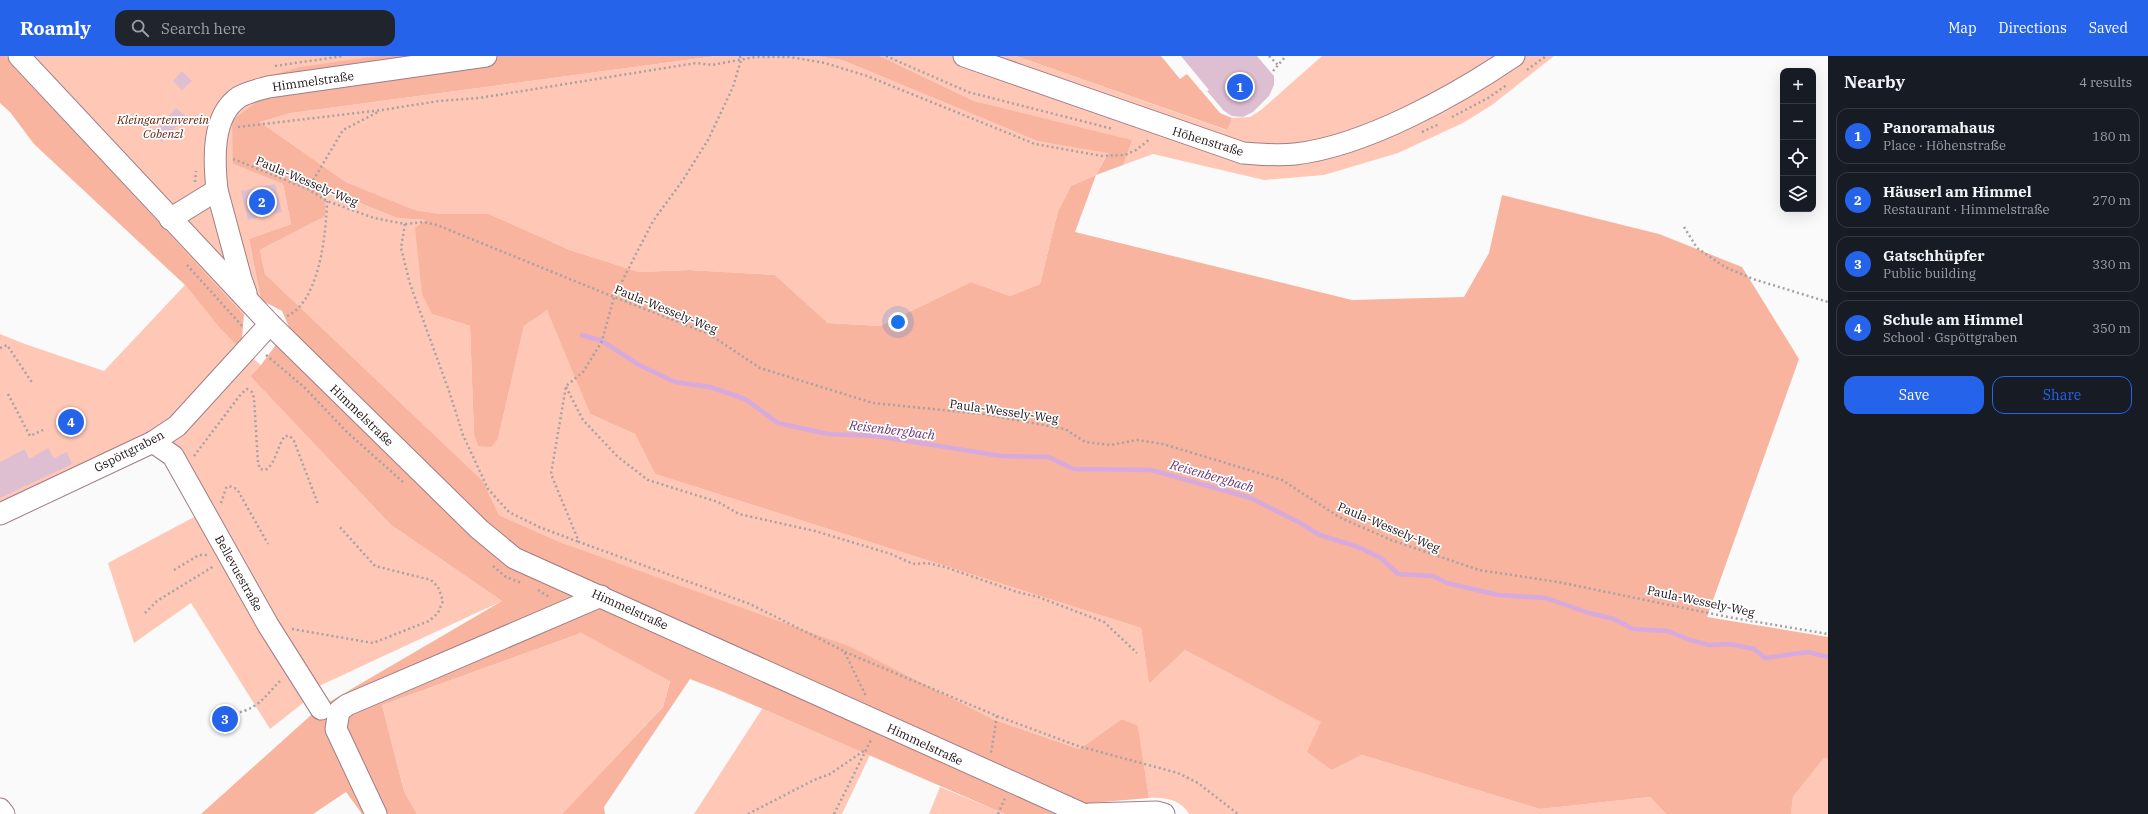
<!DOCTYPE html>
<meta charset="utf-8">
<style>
:root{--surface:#171b24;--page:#20242c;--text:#f1f3f6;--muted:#9ea1a6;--line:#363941;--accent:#2563eb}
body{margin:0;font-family:"IBM Plex Serif",serif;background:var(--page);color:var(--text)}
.controls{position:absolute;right:12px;top:12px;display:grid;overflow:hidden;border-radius:8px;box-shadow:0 4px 16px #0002}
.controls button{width:36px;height:36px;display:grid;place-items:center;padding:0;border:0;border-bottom:1px solid var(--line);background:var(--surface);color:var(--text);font:20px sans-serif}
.you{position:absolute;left:898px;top:266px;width:14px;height:14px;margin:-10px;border:3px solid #fff;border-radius:50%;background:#1a73e8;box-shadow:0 0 0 6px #1a73e833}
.badge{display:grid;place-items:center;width:26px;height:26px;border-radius:50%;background:var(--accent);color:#fff;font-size:13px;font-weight:700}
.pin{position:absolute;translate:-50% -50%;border:2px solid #fff;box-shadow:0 1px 4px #0006}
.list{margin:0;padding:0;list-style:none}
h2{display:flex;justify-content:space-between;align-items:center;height:52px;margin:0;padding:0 16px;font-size:17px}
h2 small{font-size:13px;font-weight:400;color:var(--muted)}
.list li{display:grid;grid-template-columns:26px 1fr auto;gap:12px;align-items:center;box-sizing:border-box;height:56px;margin:0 8px 8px;padding:0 8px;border:1px solid var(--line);border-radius:12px}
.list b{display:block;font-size:15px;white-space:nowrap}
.list p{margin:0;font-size:13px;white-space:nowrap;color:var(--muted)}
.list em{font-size:13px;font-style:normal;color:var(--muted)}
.actions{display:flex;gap:8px;padding:12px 16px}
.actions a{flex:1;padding:9px 0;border:1px solid var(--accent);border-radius:12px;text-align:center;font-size:14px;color:var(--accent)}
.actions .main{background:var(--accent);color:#fff}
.icon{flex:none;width:22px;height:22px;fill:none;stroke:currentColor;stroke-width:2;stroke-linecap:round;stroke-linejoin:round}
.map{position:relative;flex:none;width:1828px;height:758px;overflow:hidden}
header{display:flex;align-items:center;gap:24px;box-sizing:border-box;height:56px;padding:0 20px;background:var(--accent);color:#fff}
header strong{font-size:19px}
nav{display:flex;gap:22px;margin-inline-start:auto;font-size:14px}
.search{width:280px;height:36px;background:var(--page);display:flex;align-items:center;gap:10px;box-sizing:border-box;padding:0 14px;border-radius:12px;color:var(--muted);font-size:15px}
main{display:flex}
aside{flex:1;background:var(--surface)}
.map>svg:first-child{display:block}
.green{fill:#ffc8b6}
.forest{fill:#f8b49e}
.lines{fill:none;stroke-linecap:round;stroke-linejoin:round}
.stream{stroke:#d6aadd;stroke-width:4.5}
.building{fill:#debed1}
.minor-casing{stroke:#a07d87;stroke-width:23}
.path{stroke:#a6a1a3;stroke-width:2.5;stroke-dasharray:2 3;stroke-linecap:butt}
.minor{stroke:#fff;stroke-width:21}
.labels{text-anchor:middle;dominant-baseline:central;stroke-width:3.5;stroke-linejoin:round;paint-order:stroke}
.street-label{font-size:12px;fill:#1d1014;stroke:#fff}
.park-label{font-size:12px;font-style:italic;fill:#591e09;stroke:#fff}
.water-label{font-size:13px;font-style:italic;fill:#6a3573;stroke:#fff}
</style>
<header>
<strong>Roamly</strong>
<div class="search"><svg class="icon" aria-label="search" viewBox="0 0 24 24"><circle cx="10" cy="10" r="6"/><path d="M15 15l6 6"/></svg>Search here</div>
<nav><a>Map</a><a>Directions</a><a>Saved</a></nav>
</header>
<main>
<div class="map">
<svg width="1828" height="758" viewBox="0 0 1828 758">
<rect width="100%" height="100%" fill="#fafafa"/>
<g class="green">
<polygon points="6,0 391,0 258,45 233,108 283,128 291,168 249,183 261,244 244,259"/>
<polygon points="716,0 816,0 842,4 1037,85 1108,96 1096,119 1071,130 1058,155 1040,228 1010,240 971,226 880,270 828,267 775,219 689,214 639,216 570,194 489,158 440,158 415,154 346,126 260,66 291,57"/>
<polygon points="880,0 1016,0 1226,74 1232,62 1250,61 1261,54 1322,0 1554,0 1492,49 1463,67 1398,97 1324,119 1264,124 1153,98 1123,109 1131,84 974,45"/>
<path d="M324 133 397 162 427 164 432 258 470 270 474 379 478 390 498 383 524 270 547 253 590 358 635 378 655 418 1141 572 1149 628 1185 594 1322 666 1332 714 1362 699 1540 753 1650 741 1666 758H1189C1180 743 1165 741 1149 742L1138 671 1122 663 1079 693 992 663 562 487 499 459 483 425 265 218 260 194 324 160Z"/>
<path d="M185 229C209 258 231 286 261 309L250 320 391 469 502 545 304 637 307 644 270 673 191 547 134 587 108 507 196 460 166 403 149 396 0 466V278L25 288 104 315Z"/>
<polygon points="581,577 670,624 663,651 562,758 417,758 404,735 382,649"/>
<polygon points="762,653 870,699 842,758 694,758"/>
<polygon points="1824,702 1828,703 1828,758 1791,758 1793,741"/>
<polygon points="940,731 1003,757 1003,758 929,758"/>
</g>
<g class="forest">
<polygon points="0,0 6,0 244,259 241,293 220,272 185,229 34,88 10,56 0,47"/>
<polygon points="378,0 716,0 291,57 260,66 346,126 415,154 440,158 489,158 570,194 639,216 689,214 775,219 828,267 880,270 971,226 1010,240 1040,228 1058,155 1071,130 1096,119 1108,97 1037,85 842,4 816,0 880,0 974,45 1132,84 1123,109 1096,119 1075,176 1352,244 1464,241 1489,197 1502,139 1659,178 1742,211 1799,303 1707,561 1828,581 1828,703 1824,702 1793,741 1791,758 1666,758 1650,741 1540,753 1362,699 1332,714 1307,696 1321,666 1185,594 1149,628 1141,572 655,418 635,378 590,358 547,254 524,270 498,383 491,391 478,390 474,379 470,270 432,258 422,238 415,172 426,164 397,162 325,133 325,160 260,194 265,218 483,425 499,459 562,487 851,591 992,663 1079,693 1122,663 1138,670 1149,742 1079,748 1074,758 1005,758 721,635 690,623 604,751 605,758 562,758 663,651 670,625 581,577 382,649 404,735 417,758 362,758 346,736 313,758 201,758 319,652 502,545 391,469 250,320 261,309 289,271 282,255 261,244 249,183 291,168 283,128 233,108 232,64 258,45 259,23 300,11"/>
<polygon points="1016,0 1161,0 1180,23 1187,18 1220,57 1232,62 1227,74"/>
</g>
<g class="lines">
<polyline class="stream" points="582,279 602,285 639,309 675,326 710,331 745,343 778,367 828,378 877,380 1001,400 1048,401 1074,413 1151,414 1251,442 1300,467 1320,479 1358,491 1381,502 1398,518 1433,520 1447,527 1498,539 1546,542 1589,557 1614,563 1633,573 1668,575 1690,584 1709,589 1730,588 1754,593 1765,602 1808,596 1828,601"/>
</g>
<g class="building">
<polygon points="1181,0 1257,0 1274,20 1274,29 1269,40 1253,56 1243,61 1232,60 1224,55 1207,35 1209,34"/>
<polygon points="182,15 192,25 182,34 173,25"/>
<polygon points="176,52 188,62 180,71 178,69 162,86 153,77"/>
<polygon points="275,128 282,156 248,164 241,135"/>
<polygon points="48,392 54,402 67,396 72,408 0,442 0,406 25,393 29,403"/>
</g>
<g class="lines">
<g class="minor-casing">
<g id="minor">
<polyline points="19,0 270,268 479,473 514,502 1083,758"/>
<path d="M964 0 1243 97C1260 98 1277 100 1295 98 1365 90 1455 40 1514 0"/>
<polyline points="217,134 241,223 246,237"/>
<path d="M170 163 217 134C214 105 211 60 239 41 248 36 258 34 268 31L486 0"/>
<polyline points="153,386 173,400 268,569 321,653"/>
<polyline points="0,458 153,386 177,370 270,268"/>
<polyline points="0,753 4,758"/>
<polyline points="376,758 336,673 339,655 347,649 601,540"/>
<polyline points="1089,758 1157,756 1164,758"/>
</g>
</g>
<g class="path">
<polyline points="740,0 741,4 733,31 708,84 683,124 653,165 614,241 602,285 583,316 566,330 551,418 579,486 750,548 844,595 866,640"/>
<polyline points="886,0 968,36 1113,73"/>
<polyline points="1269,0 1278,9"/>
<polyline points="275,10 343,0"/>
<polyline points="1527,14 1546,0"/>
<polyline points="1273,15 1286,0"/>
<polyline points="1452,61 1488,42 1508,28"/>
<polyline points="238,71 382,54 439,45 479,42 696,7 712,9 755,1 790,1 825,7 867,20 1035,88 1102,100 1125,99 1136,94 1150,83"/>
<polyline points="1422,76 1439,68"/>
<polyline points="233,103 308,133 327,145 374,162 405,168 424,166 437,169 614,241 709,278 760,312 873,347 983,358 1065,373 1085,386 1111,389 1137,384 1163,388 1282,424 1339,461 1391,484 1479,514 1558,526 1728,561 1828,578"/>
<polyline points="195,126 196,115"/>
<polyline points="308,133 343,74 380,55"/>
<polyline points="405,168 401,192 410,228 449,335 463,379 488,433 509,456 539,471 579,486"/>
<polyline points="1684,171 1697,192 1725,211 1753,223 1828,246"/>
<polyline points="187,209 243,271"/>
<path d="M287 260C320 245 326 177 327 145"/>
<polyline points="0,292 7,289 33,328"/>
<polyline points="266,299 304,331 347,376 403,426"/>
<polyline points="566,331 583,364 618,401 648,424 718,446 739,458 815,475 891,498 913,508 927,507 945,511 1017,536 1038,541 1104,566 1137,597"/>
<polyline points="8,338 30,380 43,374"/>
<path d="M194 400 241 338 247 333 252 336 254 342 258 407 260 413 265 414C276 408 277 390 285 380H290L294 385 318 448"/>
<polyline points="221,447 226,432 229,430 237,433 268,488"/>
<polyline points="493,510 506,521 522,527"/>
<polyline points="174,514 199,499 208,499"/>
<polyline points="538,534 551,542"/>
<polyline points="145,557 157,545 214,510"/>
<polyline points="292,573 373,587 429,565 438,557 443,545 438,531 431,524 375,510 338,469"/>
<polyline points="845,596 997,660 991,697"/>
<path d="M225 659C258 655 261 644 282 623"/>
<polyline points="997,660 1078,690 1178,717 1198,727 1238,758"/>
<polyline points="748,758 814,724 830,718 865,694"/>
<polyline points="834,758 872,682"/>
<polyline points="998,758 1005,742"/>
</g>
<use href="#minor" class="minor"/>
</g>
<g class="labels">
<g class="street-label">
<text transform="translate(313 25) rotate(-8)">Himmelstraße</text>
<text transform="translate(1208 85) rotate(17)">Höhenstraße</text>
<text transform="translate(307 125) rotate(23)">Paula-Wessely-Weg</text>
<text transform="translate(666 253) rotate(22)">Paula-Wessely-Weg</text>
<text transform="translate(1004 355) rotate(8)">Paula-Wessely-Weg</text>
<text transform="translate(362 359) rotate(44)">Himmelstraße</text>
<text transform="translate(129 395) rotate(-27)">Gspöttgraben</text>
<text transform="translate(1389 471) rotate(23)">Paula-Wessely-Weg</text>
<text transform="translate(239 517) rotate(61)">Bellevuestraße</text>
<text transform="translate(1701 545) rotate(12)">Paula-Wessely-Weg</text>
<text transform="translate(630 553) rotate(24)">Himmelstraße</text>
<text transform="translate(925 688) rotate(25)">Himmelstraße</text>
</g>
<g class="park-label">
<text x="163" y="63">Kleingartenverein<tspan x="163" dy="14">Cobenzl</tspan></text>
</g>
<g class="water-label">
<text transform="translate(892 374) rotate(7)">Reisenbergbach</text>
<text transform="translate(1212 420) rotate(16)">Reisenbergbach</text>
</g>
</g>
</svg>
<div class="controls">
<button>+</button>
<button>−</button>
<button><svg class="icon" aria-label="locate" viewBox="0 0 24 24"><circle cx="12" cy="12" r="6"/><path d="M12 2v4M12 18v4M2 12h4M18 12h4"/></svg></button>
<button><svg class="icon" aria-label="layers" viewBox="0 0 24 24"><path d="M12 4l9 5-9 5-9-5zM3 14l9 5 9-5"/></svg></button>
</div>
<div class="you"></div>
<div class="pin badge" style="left:1240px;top:31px">1</div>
<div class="pin badge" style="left:262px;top:146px">2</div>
<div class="pin badge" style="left:225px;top:663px">3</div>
<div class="pin badge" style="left:71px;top:366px">4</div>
</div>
<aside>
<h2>Nearby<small>4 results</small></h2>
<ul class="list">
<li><span class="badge">1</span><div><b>Panoramahaus</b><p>Place · Höhenstraße</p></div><em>180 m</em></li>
<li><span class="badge">2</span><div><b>Häuserl am Himmel</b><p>Restaurant · Himmelstraße</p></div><em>270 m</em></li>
<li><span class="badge">3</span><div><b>Gatschhüpfer</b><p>Public building</p></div><em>330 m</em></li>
<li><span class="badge">4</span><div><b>Schule am Himmel</b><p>School · Gspöttgraben</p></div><em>350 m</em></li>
</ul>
<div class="actions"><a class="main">Save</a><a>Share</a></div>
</aside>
</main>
